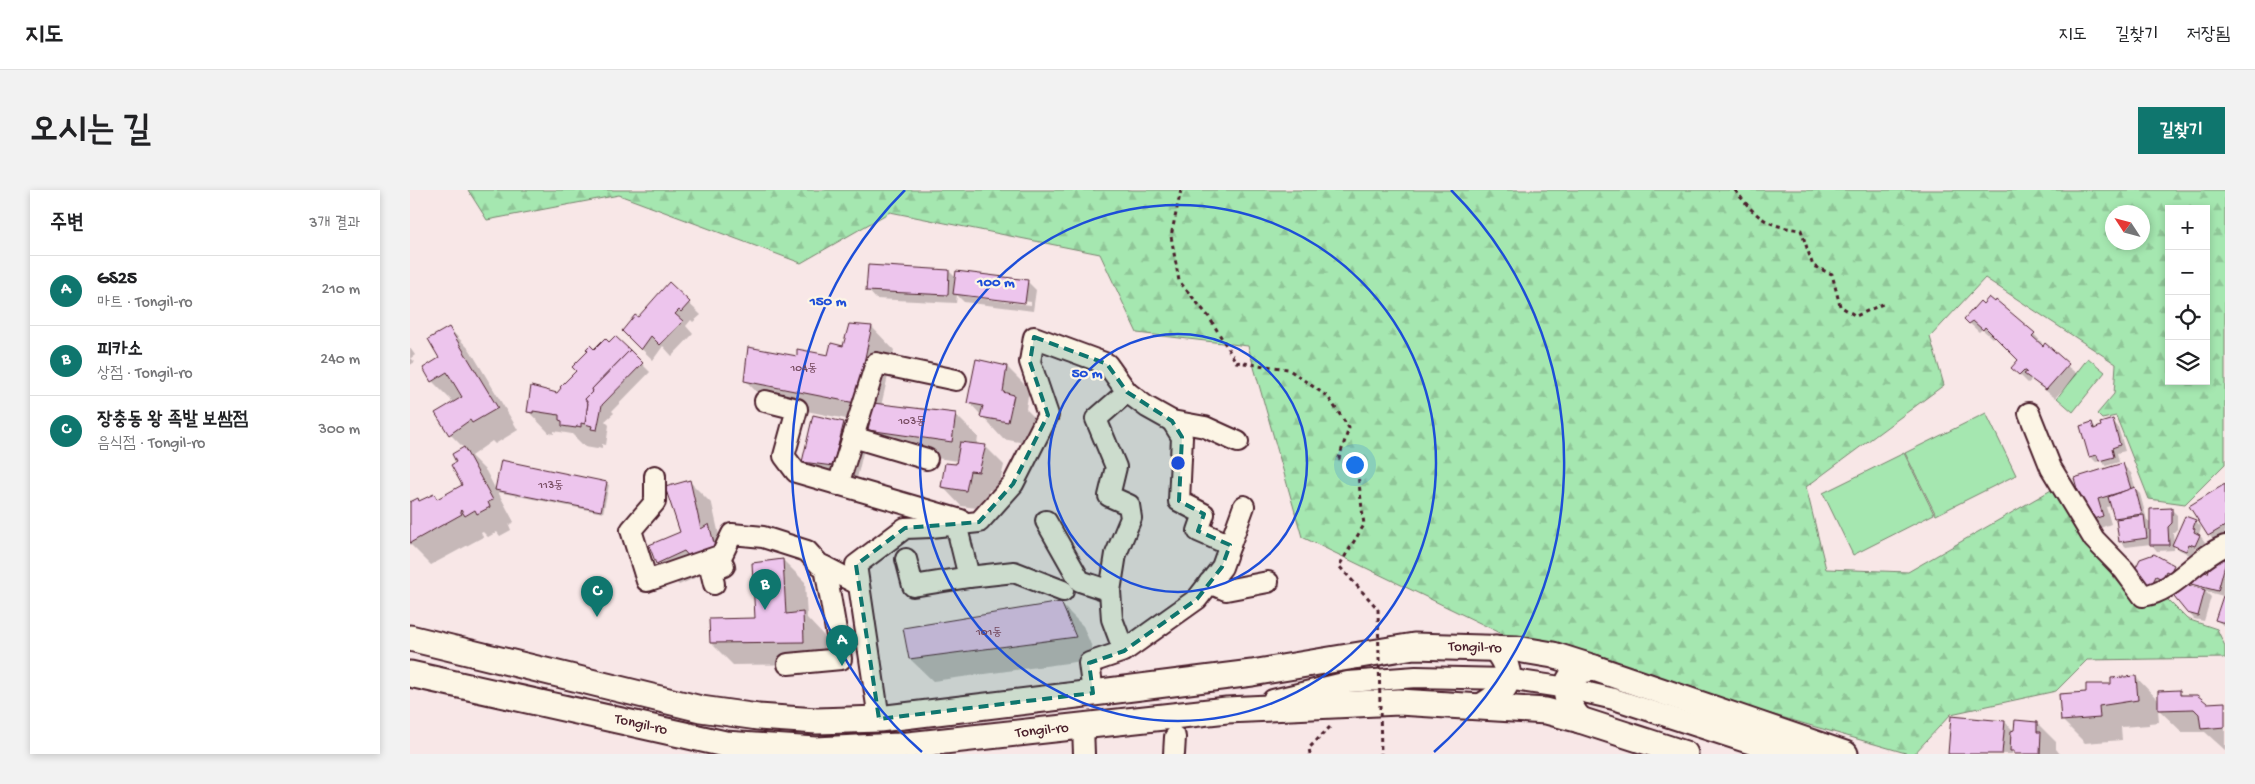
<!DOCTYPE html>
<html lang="ko">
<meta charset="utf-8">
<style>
:root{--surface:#fff;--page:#f2f2f2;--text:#202124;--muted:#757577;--line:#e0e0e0;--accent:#0f766e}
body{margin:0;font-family:"Gochi Hand","Poor Story",sans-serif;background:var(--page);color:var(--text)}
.controls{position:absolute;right:15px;top:15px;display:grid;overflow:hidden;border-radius:0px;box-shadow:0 2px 8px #0003}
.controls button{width:45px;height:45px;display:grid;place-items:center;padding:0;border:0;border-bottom:1px solid var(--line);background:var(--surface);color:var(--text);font:25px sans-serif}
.compass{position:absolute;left:1695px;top:15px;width:45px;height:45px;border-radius:50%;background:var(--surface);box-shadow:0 2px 8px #0003;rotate:306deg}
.you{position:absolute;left:944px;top:274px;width:18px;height:18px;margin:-12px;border:4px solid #fff;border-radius:50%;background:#1a73e8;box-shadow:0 0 0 8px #1a73e833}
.badge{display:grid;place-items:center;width:32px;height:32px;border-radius:50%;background:var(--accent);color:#fff;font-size:16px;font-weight:700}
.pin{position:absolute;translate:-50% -41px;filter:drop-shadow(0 1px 2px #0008)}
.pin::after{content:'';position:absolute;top:26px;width:18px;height:15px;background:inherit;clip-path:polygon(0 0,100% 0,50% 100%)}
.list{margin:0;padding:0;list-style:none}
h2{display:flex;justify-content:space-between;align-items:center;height:65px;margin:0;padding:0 20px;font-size:21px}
h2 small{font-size:16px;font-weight:400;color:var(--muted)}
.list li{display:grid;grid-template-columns:32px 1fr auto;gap:15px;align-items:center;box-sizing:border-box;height:70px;padding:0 20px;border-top:1px solid var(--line)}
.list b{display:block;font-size:19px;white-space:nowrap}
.list p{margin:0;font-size:16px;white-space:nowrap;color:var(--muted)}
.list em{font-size:16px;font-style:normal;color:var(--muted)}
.icon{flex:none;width:28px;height:28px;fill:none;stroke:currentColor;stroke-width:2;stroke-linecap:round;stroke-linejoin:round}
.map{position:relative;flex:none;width:1815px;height:564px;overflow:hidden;border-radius:0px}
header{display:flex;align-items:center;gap:30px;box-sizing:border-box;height:70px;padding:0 25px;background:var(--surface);border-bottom:1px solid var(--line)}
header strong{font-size:24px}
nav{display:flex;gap:28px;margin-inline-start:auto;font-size:18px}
.intro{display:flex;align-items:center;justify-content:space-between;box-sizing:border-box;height:120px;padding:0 30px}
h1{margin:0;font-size:35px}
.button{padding:12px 22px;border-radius:0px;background:var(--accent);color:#fff;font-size:18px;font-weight:700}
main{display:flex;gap:30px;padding:0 30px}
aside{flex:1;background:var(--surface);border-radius:0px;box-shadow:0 2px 8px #0003}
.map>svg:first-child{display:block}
.forest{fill:url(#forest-firs);stroke:#78836e;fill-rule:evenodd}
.pitch{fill:#a5e7b0;stroke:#78836e}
.shadow{fill:#0003;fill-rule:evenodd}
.building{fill:#edc5ed;stroke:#4a1f2b}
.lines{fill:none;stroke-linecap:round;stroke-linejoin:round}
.minor-casing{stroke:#4a1f2b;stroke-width:24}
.major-casing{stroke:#4a1f2b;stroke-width:29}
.path{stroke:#4a1f2b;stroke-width:3;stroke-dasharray:4 4;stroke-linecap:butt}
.minor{stroke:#fcf5e5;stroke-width:20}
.major{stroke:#fcf5e5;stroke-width:25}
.path-bridge{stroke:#4a1f2b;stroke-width:3;stroke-dasharray:4 4;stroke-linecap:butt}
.marked{fill:#0f766e;fill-opacity:0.2;stroke:#0f766e;stroke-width:4;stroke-dasharray:10 6;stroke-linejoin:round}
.ring{fill:none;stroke:#1d4ed8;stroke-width:2.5}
.labels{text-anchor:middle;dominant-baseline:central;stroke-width:4.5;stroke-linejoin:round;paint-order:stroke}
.number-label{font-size:12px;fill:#73485c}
.street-label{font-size:15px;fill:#4a1f2b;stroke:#fcf5e5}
.centre{fill:#1d4ed8;stroke:#fcf5e5;stroke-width:2.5}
.ring-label{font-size:15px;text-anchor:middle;font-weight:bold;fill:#1d4ed8;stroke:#fcf5e5;stroke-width:4.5;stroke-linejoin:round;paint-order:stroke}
</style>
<header>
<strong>지도</strong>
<nav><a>지도</a><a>길찾기</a><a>저장됨</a></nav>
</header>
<div class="intro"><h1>오시는 길</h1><a class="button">길찾기</a></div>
<main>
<aside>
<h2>주변<small>3개 결과</small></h2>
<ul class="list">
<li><span class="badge">A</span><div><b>GS25</b><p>마트 · Tongil-ro</p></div><em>210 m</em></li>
<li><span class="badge">B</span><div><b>피카소</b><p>상점 · Tongil-ro</p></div><em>240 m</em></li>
<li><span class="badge">C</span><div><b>장충동 왕 족발 보쌈점</b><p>음식점 · Tongil-ro</p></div><em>300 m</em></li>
</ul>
</aside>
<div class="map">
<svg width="1815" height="564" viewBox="0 0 1815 564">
<defs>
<pattern id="forest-firs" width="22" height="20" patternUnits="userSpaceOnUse" patternTransform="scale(1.25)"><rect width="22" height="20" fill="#a5e7b0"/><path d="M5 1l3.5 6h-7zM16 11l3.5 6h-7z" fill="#90c698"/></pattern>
</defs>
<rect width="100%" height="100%" fill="#f8e7e7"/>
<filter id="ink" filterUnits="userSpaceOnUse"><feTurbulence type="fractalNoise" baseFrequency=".02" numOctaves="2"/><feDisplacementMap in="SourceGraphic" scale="10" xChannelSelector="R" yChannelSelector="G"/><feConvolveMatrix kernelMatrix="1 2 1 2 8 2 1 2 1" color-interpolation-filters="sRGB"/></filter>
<g filter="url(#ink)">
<path class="forest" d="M58 0H1815V274L1775 314 1739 309 1706 226 1692 229 1687 224 1704 204 1706 174 1575 88 1520 147 1534 195 1396 297 1416 379 1498 382 1643 299 1703 386 1726 413 1755 407 1777 429 1807 439 1815 456V468L1677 470 1646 501 1541 524 1504 564H1499L1105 450 892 347 838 156 727 143 690 64 480 22 391 73 209 5 77 30ZM1759 19H1796V191H1759ZM1702 22H1732V52H1702Z"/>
<g class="pitch">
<polygon points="1678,168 1695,182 1663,222 1647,208"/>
<polygon points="1576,223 1606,285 1526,325 1495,263"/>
<polygon points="1494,263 1524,324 1443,365 1413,303"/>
</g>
<g class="shadow">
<path d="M539 81 547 89 617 91 626 100 623 121 554 112 547 105 546 113 466 109 458 100ZM553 104 621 112V115L553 106Z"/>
<polygon points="259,94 291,125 283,132 281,130 276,136 283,144 262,166 253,156 243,170 213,141 228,129"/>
<polygon points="1586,112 1624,144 1632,153 1631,155 1667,184 1645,208 1622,190 1618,193 1603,178 1610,170 1584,145 1582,148 1572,139 1569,142 1555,129 1573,116"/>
<polygon points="462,137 484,160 471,216 545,224 568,247 567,255 575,256 594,275 588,301 579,300 575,319 551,316 532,296 548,271 482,262 459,240 461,234 357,213 335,190 388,168 419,166"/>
<polygon points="39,138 60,160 108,240 85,254 82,251 61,266 76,281 86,300 196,293 199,295 193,323 88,302 104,332 99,335 101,340 90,346 87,342 78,347 73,342 71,343 73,347 21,375 0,354 0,310 2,312 10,312 23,305 28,310 54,296 48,272 54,258 40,244 44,213 22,191"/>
<polygon points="205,147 240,182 202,221 204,223 195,231 199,235 196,255 192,254 192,258 188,257 187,259 175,257 162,244 144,241 144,244 139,243 118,221 147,205 184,161 199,153"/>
<polygon points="0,158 5,165 1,168 5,172 0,175"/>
<polygon points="597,177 619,199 616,219 625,228 620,254 593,249 559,212"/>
<polygon points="404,227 434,233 455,254 445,297 415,293 393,271"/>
<polygon points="1703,231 1708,237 1715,261 1707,263 1709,272 1696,276 1691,271 1686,272 1680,266 1682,234 1687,239"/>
<polygon points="1712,274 1721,283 1726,300 1730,304 1737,330 1741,334 1761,319 1767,325 1767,339 1763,343 1764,354 1776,327 1786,331 1791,337 1789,344 1795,352 1791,361 1785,358 1782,366 1770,360 1764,355 1764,360 1747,361 1741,354 1716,357 1710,351 1707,329 1702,316 1696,317 1701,334 1690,338 1681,329 1678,318 1672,312"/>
<polygon points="279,291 302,314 309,345 321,358 327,379 302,389 296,383 269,395 247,373 271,343"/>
<polygon points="1815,296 1815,349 1807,354 1799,345"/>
<polygon points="1815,366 1813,406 1795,401 1801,407 1794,431 1784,429 1778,422 1788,399 1783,393 1799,384"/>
<polygon points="373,370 395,392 397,428 414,446 416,474 323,475 301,453 346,430"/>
<polygon points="1763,376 1769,382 1747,401 1735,395 1725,381"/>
<polygon points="1815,408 1815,436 1806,430"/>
<polygon points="651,414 673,436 687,469 523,491 500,469 495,439"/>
<polygon points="1726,487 1749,511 1769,502 1774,506 1797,514 1815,513 1815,560 1795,542 1772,542 1748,519 1749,532 1739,533 1739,535 1711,537 1712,550 1675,553 1653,531 1678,503"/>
<polygon points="1542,528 1595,532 1606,543 1627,533 1646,552 1646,559 1650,564 1605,564 1602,560 1602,564 1539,564"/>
</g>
<g class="building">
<polygon points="458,75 539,80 538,105 456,101"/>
<polygon points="546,81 618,90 615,113 543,104"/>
<polygon points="259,92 280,112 271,122 269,120 265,124 273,131 250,155 241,146 231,160 212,141 225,125 228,127"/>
<polygon points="1579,107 1585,112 1586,110 1625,143 1622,146 1633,156 1635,153 1659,174 1636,200 1614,184 1617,182 1614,180 1609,185 1601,178 1608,170 1575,137 1573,140 1563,131 1559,134 1554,129 1570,111 1573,114"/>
<polygon points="439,134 462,136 445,213 334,191 338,157 387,166 387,159 418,165 421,153 433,156"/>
<polygon points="39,137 88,218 62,233 60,230 39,245 25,223 52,207 37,182 21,192 13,178 29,168 18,149"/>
<polygon points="205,146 220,160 182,199 183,201 175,209 178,213 175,234 171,233 171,237 167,236 166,238 152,236 152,231 149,230 149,225 123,221 123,223 117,222 121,196 147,203 151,198 150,197 166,181 162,177 178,161 176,159 180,155 184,159 195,148 199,152"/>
<polygon points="220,160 233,173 192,215 187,240 181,239 182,236 175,234 178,213 175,209 183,201 182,199"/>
<polygon points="566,169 597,176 593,202 604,205 598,232 570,227 573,216 557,213"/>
<polygon points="463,213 546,223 542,252 458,240"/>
<polygon points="403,225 434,232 423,276 392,272"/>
<polygon points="1703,229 1710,255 1702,258 1704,267 1689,271 1687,265 1679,267 1670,236 1682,232 1684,239 1691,236 1690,233"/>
<polygon points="550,252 576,255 569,282 560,281 556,301 531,297 535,273 546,274"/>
<polygon points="54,257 83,310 78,312 80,317 67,324 65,320 55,326 51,320 50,321 52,324 0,353 0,312 8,308 9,311 24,304 27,309 52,295 41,275 46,272 42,264"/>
<polygon points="91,270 197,292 191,321 85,300"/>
<polygon points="1713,273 1721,299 1688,309 1693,326 1680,330 1675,312 1671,313 1664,288"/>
<polygon points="280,290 291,339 299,334 305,357 279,367 274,361 246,374 239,355 270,342 255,297"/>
<polygon points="1815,294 1815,336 1798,346 1779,316"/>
<polygon points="1725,297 1732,324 1704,328 1698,307"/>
<polygon points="1762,318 1762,333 1758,337 1759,355 1740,355 1740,319"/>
<polygon points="1734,325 1737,348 1709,352 1706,329"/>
<polygon points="1775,326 1786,330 1783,338 1785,339 1784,342 1790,345 1785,356 1779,354 1776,361 1762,355"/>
<polygon points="1804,362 1815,365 1815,375 1808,401 1781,394 1785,379 1798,383"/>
<polygon points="1744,364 1764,375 1760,383 1756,381 1752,389 1746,386 1741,396 1728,389 1730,385 1724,381 1730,369"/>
<polygon points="373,369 376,424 393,422 394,452 300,453 299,429 345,428 342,373"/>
<polygon points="1768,392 1795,400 1788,426 1777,423 1764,407"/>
<polygon points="1813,406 1815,406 1815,433 1805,430"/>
<polygon points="651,412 666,447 499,469 493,438"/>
<polygon points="1726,486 1728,510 1689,516 1690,528 1651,531 1649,504 1676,502 1676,494 1701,494 1701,488"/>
<polygon points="1770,500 1770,505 1787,505 1797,513 1815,512 1815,537 1791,539 1789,524 1784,519 1748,520 1748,501"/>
<polygon points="1541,526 1595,531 1592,564 1538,564"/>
<polygon points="1605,530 1627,532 1627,542 1631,542 1630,564 1604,564 1604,561 1600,561 1601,541 1604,540"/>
</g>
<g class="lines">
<g class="minor-casing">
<g id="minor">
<polyline points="355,211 387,219 374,266 386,282 551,330"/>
<path d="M1619 223 1641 278 1684 349 1714 380 1733 406C1766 401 1785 368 1815 356"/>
<polyline points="762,231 772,247 769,311 794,324 788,341 820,355"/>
<polyline points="443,247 517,269"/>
<polyline points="245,286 245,312 221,340 237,391 312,365 322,344 353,347 397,361 409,374 448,394"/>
<polyline points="428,295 466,173 546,190"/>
<polyline points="636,331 670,391 700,401"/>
<polyline points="496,369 503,396 559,387 546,334"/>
<polyline points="559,387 604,382 653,401"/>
<polyline points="799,393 816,400 858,392"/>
<polyline points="304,394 301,381 314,376"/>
<polyline points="714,461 702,429 700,401 706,364 721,328 719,315 699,306 706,277 686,229 717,202"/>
<polyline points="378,474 431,469 415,377"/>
<polyline points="683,503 679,473 714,461 787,409 812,377 834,316"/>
<polyline points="863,510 938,492 1006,487 1097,489 1157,498 1204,509 1373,564"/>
<polyline points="469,529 446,375 495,338 521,337 569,332 603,294 638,225 620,172 624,147 697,174 717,202 737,217 762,231 795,237 828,252"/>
<polyline points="673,537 674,564"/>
<polyline points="1360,557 1397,564"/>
<polyline points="764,564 765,547"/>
</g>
</g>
<g class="major-casing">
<g id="major">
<polyline points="0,448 291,519 348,527 407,531 469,529 683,503 842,483 1004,456 1107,459 1143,465 1184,478 1435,564"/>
<polyline points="0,484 315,554 406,560 489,556 817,520 989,512 1136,521 1170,530 1275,564"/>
<path d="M1072 516C1100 500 1106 484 1085 458"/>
<path d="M1170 530C1156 515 1150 496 1167 481L1184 478"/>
</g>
</g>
<g class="path">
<polyline points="771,0 761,46 769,91 799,127 826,172 878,179 918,207 939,238 929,268 948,285 954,335 929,376 968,419"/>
<path d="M1325 0C1347 28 1355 36 1391 40L1403 76 1422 84 1430 116 1446 126 1475 113"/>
<polyline points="900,564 899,558 920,537"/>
</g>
<use href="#minor" class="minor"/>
<use href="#major" class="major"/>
<polyline class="path-bridge" points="968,419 971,564"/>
</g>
</g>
<path class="marked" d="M624 147 697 174 717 202 762 231 772 247 769 311 794 324 788 341 820 355 812 377 787 409 714 461 679 473 683 503 469 529 446 375 495 338 569 332 603 294 638 225 620 172Z"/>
<g class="ring">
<circle cx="768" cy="273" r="129"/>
<circle cx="768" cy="273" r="258"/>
<path d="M512 562A386 386 0 0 1 495 0M1041 0A386 386 0 0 1 1024 562"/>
</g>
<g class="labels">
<g class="number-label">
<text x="394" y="179">104동</text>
<text x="502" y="232">103동</text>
<text x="141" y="296">113동</text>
<text x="579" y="443">101동</text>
</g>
<g class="street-label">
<text transform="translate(1065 458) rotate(2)">Tongil-ro</text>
<text transform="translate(231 535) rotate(13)">Tongil-ro</text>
<text transform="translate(632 541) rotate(-6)">Tongil-ro</text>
</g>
</g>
<circle cx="768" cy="273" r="8" class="centre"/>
<g class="ring-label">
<text x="586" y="96">100 m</text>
<text x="418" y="115">150 m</text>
<text x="677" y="187">50 m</text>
</g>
</svg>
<div class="controls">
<button>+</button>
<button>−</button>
<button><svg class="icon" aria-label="locate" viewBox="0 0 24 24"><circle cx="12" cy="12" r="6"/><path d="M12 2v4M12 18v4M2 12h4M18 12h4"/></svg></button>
<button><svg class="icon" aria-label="layers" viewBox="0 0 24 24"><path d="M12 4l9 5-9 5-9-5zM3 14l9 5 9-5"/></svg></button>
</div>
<svg class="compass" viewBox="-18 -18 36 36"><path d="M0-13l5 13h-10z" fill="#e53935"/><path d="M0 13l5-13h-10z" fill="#757577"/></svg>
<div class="you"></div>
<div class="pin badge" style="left:432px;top:476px">A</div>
<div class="pin badge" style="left:355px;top:420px">B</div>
<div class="pin badge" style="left:187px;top:427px">C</div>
</div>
</main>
